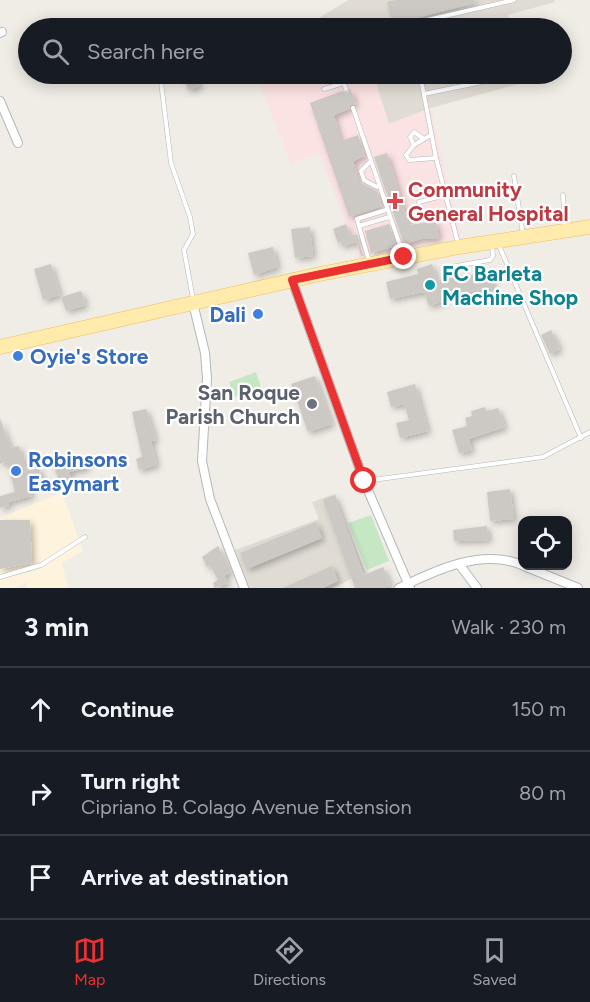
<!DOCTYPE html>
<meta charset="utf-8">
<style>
:root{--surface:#171b24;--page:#242831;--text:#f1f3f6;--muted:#9ea1a6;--line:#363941;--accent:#ea3233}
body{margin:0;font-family:Figtree,sans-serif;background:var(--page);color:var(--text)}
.controls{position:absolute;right:18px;bottom:18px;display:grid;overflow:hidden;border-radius:12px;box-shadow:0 3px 15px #0003}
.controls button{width:54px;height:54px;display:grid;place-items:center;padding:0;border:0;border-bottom:2px solid var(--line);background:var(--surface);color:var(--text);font:30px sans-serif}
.stop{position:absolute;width:18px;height:18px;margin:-14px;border:4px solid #ea3233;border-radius:50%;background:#fff}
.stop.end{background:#ea3233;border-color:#fff;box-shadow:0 2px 6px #0008}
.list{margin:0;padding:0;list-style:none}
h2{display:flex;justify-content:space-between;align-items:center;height:78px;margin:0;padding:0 24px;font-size:26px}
h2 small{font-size:20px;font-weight:400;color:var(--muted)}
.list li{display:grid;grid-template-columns:39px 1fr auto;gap:18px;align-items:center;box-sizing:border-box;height:84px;padding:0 24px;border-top:2px solid var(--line)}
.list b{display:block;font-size:22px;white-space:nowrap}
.list p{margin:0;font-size:20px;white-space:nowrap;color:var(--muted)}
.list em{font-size:20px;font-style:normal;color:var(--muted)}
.icon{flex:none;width:33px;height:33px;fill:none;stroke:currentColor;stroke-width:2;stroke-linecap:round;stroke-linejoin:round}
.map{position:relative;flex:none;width:590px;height:588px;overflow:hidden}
.search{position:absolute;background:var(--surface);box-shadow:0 3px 15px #0003;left:18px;right:18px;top:18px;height:66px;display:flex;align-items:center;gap:15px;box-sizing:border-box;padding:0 21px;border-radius:33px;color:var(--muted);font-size:22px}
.sheet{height:330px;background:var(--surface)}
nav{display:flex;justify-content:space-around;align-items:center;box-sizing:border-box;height:84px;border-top:2px solid var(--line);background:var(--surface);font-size:16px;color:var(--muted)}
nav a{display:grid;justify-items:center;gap:3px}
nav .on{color:var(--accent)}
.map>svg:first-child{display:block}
.commercial{fill:#fef4dd}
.education{fill:#e0dcd4}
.medical{fill:#fce3e3}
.pitch{fill:#c6e7c3}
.building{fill:#ccc8c3;filter:url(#shadow)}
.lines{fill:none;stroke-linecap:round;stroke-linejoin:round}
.service-casing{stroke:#b3b7bb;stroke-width:5}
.minor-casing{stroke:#b3b7bb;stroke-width:10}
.primary-casing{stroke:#f2bc5d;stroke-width:15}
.service{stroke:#fff;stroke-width:4}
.minor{stroke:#fff;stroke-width:8}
.primary{stroke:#ffebac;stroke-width:14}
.route{stroke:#ea3233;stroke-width:8}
.health-dot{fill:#e0444e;stroke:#fff;stroke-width:2}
.culture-dot{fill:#0f9aa8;stroke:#fff;stroke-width:2}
.shop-dot{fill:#3f7fe0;stroke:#fff;stroke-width:2}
.worship-dot{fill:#6b7280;stroke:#fff;stroke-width:2}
.labels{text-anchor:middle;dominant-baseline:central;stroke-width:4.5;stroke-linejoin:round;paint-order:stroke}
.health-label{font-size:21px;font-weight:bold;fill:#be3a42;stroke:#fff;text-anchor:start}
.culture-label{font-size:21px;font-weight:bold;fill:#0d838f;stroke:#fff;text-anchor:start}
.shop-label{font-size:21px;font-weight:bold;fill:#366cbe;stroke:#fff;text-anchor:start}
.worship-label{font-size:21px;font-weight:bold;fill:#5b616d;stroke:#fff;text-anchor:end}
</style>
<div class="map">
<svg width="590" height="588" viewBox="0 0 590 588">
<defs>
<filter id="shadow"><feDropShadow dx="3" dy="3" stdDeviation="3" flood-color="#0004"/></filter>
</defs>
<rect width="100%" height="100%" fill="#f0ede6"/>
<polygon class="commercial" points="62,492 83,551 62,563 68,588 26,588 27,582 15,588 0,588 0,518"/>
<g class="education">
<polygon points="348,0 554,0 555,2 508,15 512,28 313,28 311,23"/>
<polygon points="373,74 521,74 522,83 431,108 389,124"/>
<polygon points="335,494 365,572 333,588 247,588 232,551 319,519 312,502"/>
</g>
<polygon class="medical" points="256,74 373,74 389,124 431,108 461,237 359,257 319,153 291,164"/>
<g class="pitch">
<polygon points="256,372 261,387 234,397 229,382"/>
<polygon points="371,515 389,561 367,570 348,523"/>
</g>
<g class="building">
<polygon points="396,0 474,0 475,3 393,24 387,2"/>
<polygon points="183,74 196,74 200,86 188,90"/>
<polygon points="350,88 356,105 351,104 349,109 334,115 341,141 358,135 365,156 353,161 359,182 377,191 382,206 349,217 310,103 342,91 348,93"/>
<polygon points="387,153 409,225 436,221 439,239 421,239 404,244 374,157"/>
<polygon points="346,224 350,236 357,234 363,256 361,256 357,242 342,246 341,242 338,243 333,229"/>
<polygon points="389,224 396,246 371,253 365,231"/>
<polygon points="310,227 313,256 295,258 291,229"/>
<polygon points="273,247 278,267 254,275 248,253"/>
<polygon points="51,264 60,295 43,300 34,269"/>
<polygon points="432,264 437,280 491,272 493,288 442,296 444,301 429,306 424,292 390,299 386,282 418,274 417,269"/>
<polygon points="81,291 86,305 66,311 61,297"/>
<polygon points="551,330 560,349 550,354 541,335"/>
<polygon points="315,376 332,424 308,432 291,384"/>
<polygon points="415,384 428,431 400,438 396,423 409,420 404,404 391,407 387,392"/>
<polygon points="485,407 486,411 498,408 505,427 469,439 472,450 459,453 452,430 467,426 465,418 472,416 471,411"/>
<polygon points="146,409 156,440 151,441 157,465 139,470 136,459 142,457 132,412"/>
<polygon points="0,418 11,448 19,446 26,471 39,468 43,481 29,485 32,496 8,502 9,506 0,508 0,496 15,492 7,462 0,464"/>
<polygon points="61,456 64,462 85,459 87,468 69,472 71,479 60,483 51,459"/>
<polygon points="510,489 514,519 490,521 487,492"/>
<polygon points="335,495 364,575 383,567 391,585 384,588 355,588 323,500"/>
<polygon points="0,520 30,520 32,563 0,569"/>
<polygon points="316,522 322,538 247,569 240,553"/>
<polygon points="487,526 489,540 454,541 453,530"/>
<polygon points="218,546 231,572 224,576 228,583 215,588 213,583 218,580 210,565 207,567 202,557"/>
<polygon points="332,566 338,581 323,588 283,588"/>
</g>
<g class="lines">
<g class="service-casing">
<g id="service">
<polyline points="393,28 514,0"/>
<polyline points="342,74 344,83"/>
<polyline points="420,74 436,158 458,243"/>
<polyline points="161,82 171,163 190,217 193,234 184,250 193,299"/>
<polyline points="324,89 344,83 346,89"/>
<polyline points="424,94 520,74"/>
<polyline points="353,108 403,254"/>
<polyline points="431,135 414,145 406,155 409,160 436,158"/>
<polyline points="414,145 410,137 414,132 424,139"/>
<polyline points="370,162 361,171 364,180 377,187"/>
<polyline points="514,176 523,235"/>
<polyline points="563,195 565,227"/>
<polyline points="419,202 446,195"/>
<polyline points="359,226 389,217"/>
<polyline points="498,243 581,438"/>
<polyline points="369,261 357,219 386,210"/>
<polyline points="456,266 490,260 493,256 492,246"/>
<polyline points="365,481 543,457 590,432"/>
<polyline points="0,577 41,565 85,537"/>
</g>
</g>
<g class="minor-casing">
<g id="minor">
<polyline points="0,33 2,32"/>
<polyline points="0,101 18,143"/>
<polyline points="292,280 364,481 410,588"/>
<polyline points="193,303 205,353 207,378 202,461 210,499 244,588"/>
<polyline points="459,564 477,588"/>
<polyline points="524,566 578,588"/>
<path d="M399 588C436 570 482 548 522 565"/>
</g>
</g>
<g class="primary-casing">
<polyline id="primary" points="0,347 320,274 459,247 590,227"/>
</g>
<use href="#service" class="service"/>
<use href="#minor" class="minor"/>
<use href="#primary" class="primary"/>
</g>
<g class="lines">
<polyline class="route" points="364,481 292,280 404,257"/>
</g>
<path class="health-dot" d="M392 192h6v6h6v6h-6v6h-6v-6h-6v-6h6z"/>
<circle class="culture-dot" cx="430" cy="285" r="6"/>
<g class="shop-dot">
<circle cx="258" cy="314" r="6"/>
<circle cx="18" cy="356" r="6"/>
<circle cx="16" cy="471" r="6"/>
</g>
<circle class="worship-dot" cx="312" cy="404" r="6"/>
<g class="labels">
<g class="health-label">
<text x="408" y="189">Community<tspan x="408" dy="24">General Hospital</tspan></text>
</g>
<g class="culture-label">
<text x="442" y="273">FC Barleta<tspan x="442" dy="24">Machine Shop</tspan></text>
</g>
<g class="shop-label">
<text x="246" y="314" text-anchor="end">Dali</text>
<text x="30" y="356">Oyie's Store</text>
<text x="28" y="459">Robinsons<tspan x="28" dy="24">Easymart</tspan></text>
</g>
<g class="worship-label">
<text x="300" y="392">San Roque<tspan x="300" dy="24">Parish Church</tspan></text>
</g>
</g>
</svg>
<div class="controls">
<button><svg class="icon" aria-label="locate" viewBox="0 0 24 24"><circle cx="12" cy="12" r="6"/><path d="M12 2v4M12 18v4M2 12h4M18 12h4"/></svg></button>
</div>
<div class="stop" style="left:364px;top:481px"></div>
<div class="stop end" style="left:404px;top:257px"></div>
<div class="search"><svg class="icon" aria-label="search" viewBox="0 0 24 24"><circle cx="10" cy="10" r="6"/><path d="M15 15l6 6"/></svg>Search here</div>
</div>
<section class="sheet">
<h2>3 min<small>Walk · 230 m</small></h2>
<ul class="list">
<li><svg class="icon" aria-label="ahead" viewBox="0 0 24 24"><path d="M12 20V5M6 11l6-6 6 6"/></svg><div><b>Continue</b></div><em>150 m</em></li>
<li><svg class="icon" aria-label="right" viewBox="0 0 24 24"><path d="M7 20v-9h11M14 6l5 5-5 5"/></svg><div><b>Turn right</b><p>Cipriano B. Colago Avenue Extension</p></div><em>80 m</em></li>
<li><svg class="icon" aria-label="arrive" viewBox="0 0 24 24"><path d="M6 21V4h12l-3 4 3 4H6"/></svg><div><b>Arrive at destination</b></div></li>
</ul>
</section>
<nav>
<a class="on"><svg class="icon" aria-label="map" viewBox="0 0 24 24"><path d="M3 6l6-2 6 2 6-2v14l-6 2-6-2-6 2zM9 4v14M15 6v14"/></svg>Map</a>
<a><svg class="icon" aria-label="directions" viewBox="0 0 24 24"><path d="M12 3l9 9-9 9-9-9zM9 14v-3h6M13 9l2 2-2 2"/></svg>Directions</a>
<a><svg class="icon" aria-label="saved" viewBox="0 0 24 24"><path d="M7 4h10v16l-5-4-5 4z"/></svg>Saved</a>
</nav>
